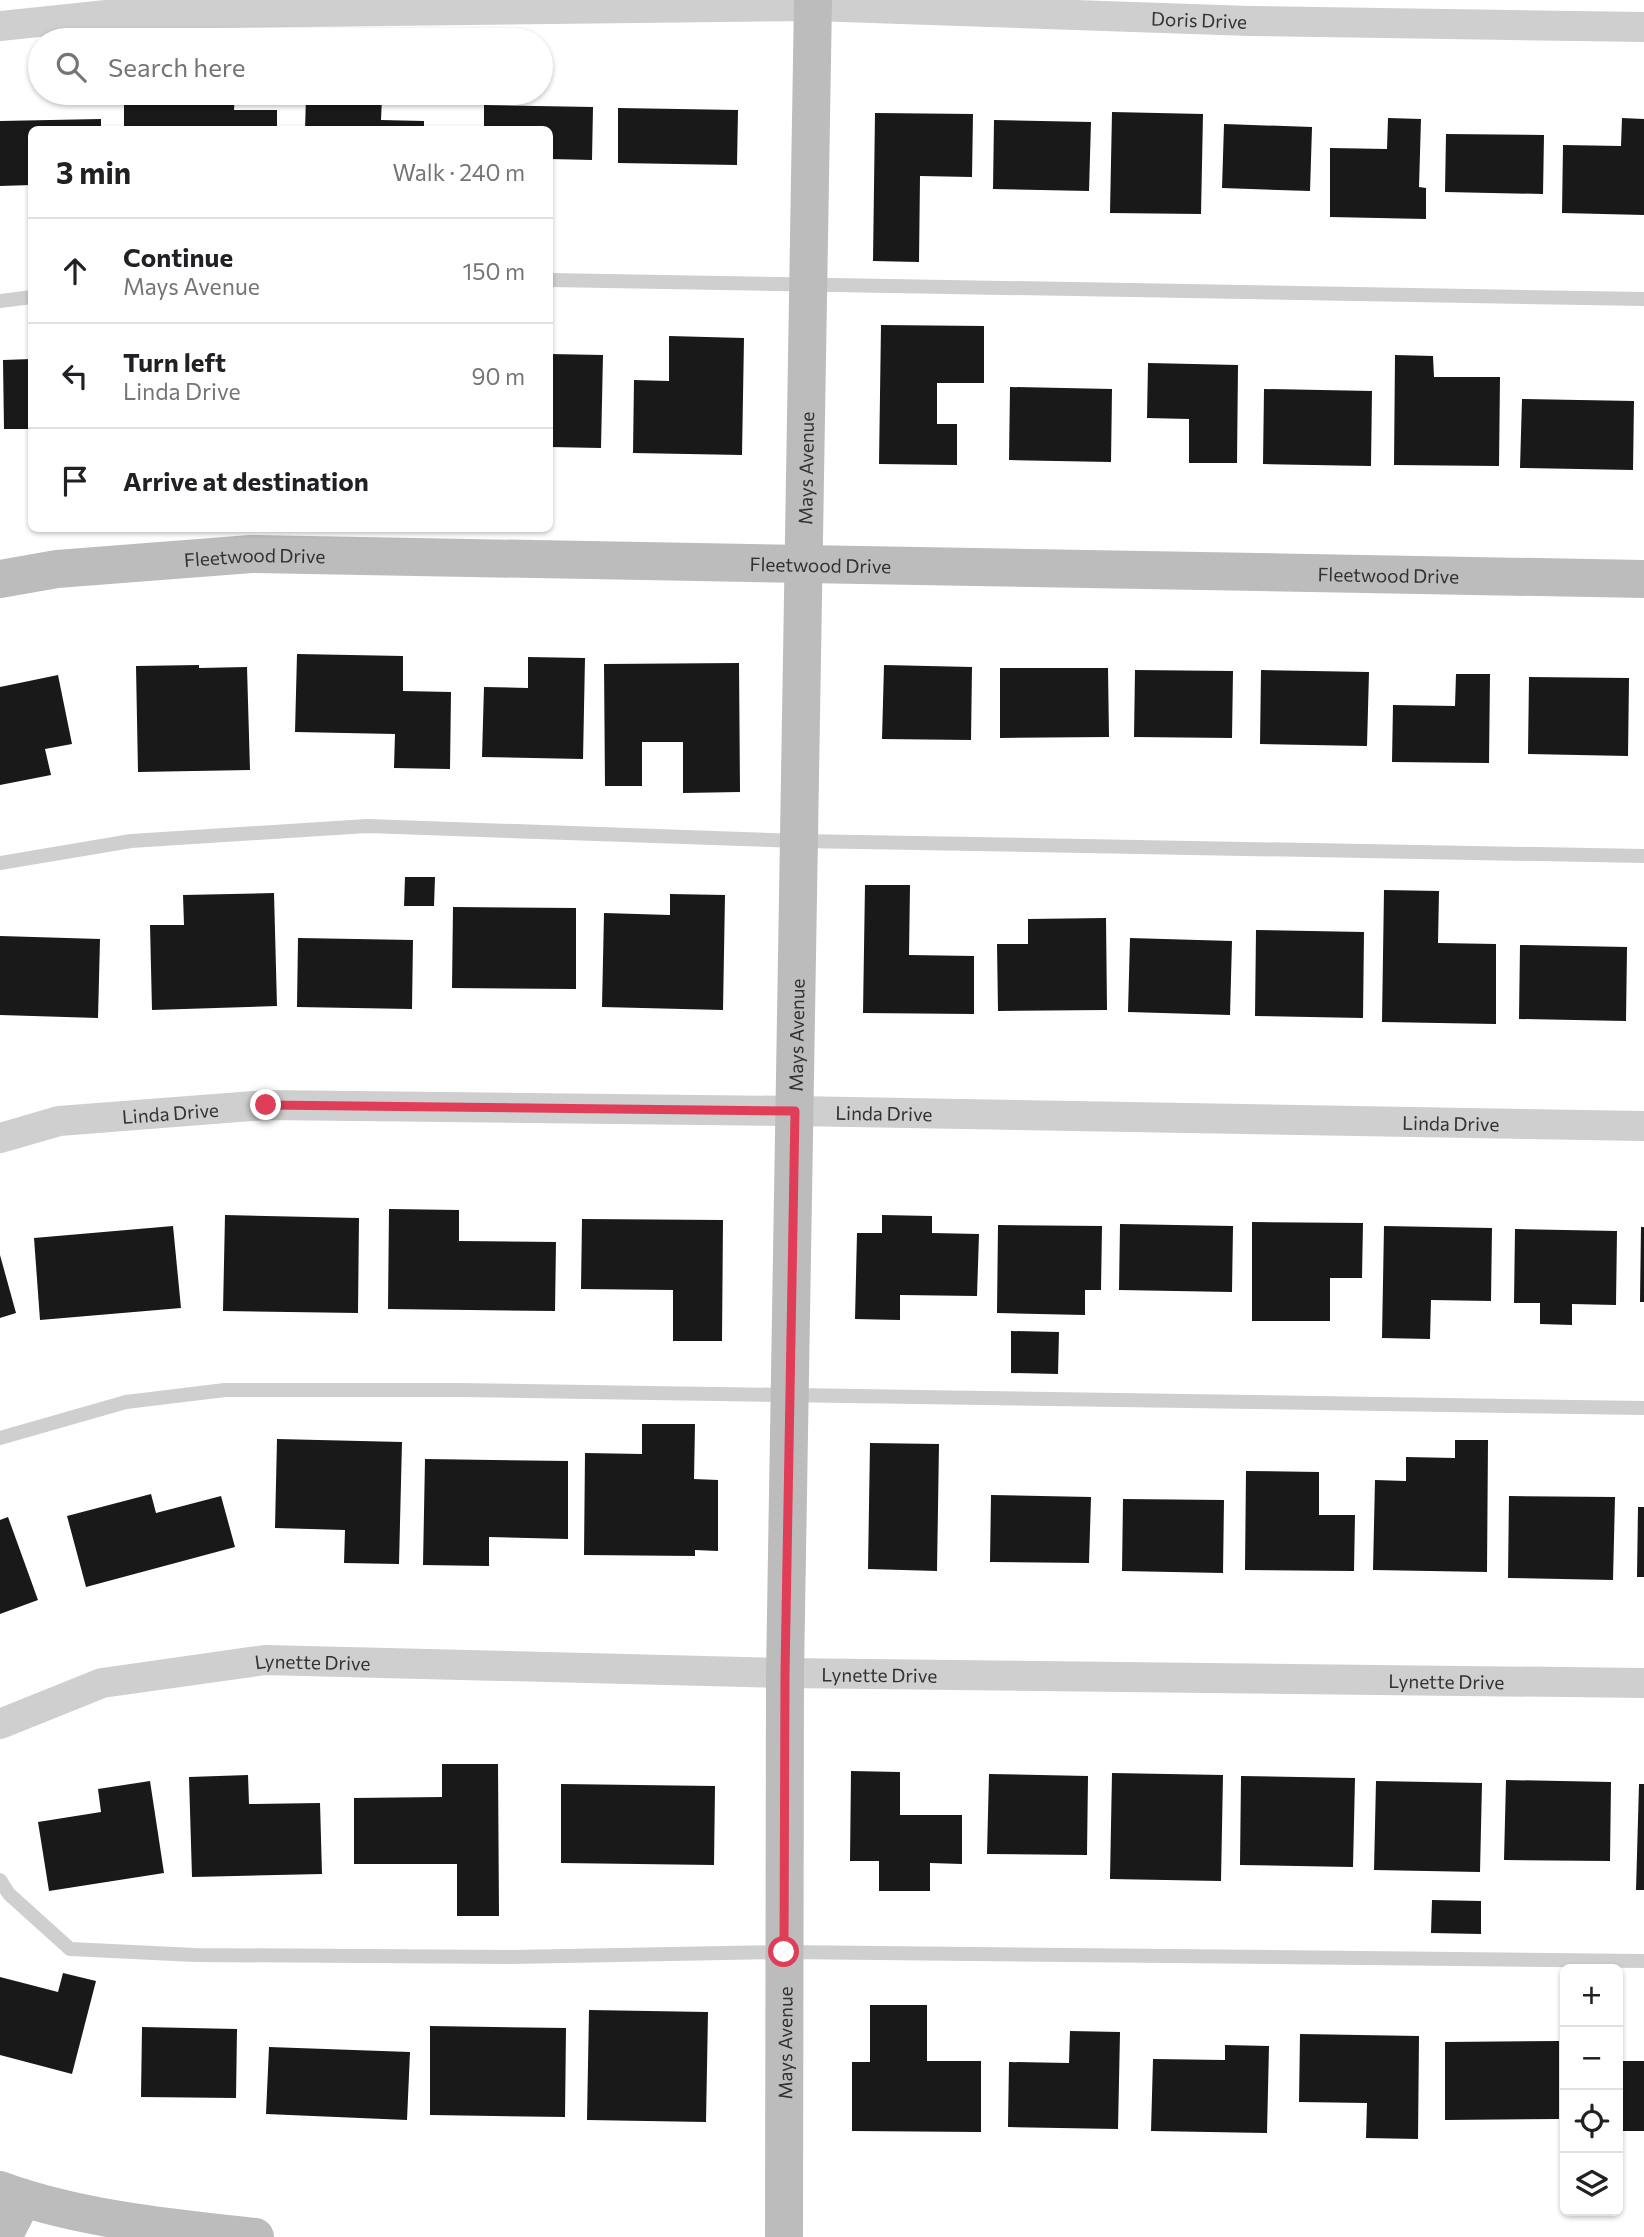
<!DOCTYPE html>
<meta charset="utf-8">
<style>
:root{--surface:#fff;--page:#f2f2f2;--text:#202124;--muted:#757577;--line:#e0e0e0}
body{margin:0;font-family:Commissioner,sans-serif;background:var(--page);color:var(--text)}
.controls{position:absolute;right:21px;bottom:21px;display:grid;overflow:hidden;border-radius:10px;box-shadow:0 2px 5px #0004}
.controls button{width:63px;height:63px;display:grid;place-items:center;padding:0;border:0;border-bottom:2px solid var(--line);background:var(--surface);color:var(--text);font:35px sans-serif}
.stop{position:absolute;width:21px;height:21px;margin:-16px;border:5px solid #e03d58;border-radius:50%;background:#fff}
.stop.end{background:#e03d58;border-color:#fff;box-shadow:0 2px 7px #0008}
.list{margin:0;padding:0;list-style:none}
h2{display:flex;justify-content:space-between;align-items:center;height:91px;margin:0;padding:0 28px;font-size:30px}
h2 small{font-size:23px;font-weight:400;color:var(--muted)}
.list li{display:grid;grid-template-columns:46px 1fr auto;gap:21px;align-items:center;box-sizing:border-box;height:105px;padding:0 28px;border-top:2px solid var(--line)}
.list b{display:block;font-size:26px;white-space:nowrap}
.list p{margin:0;font-size:23px;white-space:nowrap;color:var(--muted)}
.list em{font-size:23px;font-style:normal;color:var(--muted)}
.icon{flex:none;width:38px;height:38px;fill:none;stroke:currentColor;stroke-width:2;stroke-linecap:round;stroke-linejoin:round}
.map{position:relative;flex:none;width:1644px;height:2237px;overflow:hidden}
.search{position:absolute;background:var(--surface);box-shadow:0 2px 5px #0004;left:28px;top:28px;width:525px;height:77px;display:flex;align-items:center;gap:18px;box-sizing:border-box;padding:0 24px;border-radius:38px;color:var(--muted);font-size:26px}
.panel{position:absolute;background:var(--surface);box-shadow:0 2px 5px #0004;left:28px;top:126px;width:525px;height:406px;border-radius:10px}
.map>svg:first-child{display:block}
.building{fill:#191919}
.lines{fill:none;stroke-linecap:round;stroke-linejoin:round}
.lane{stroke:#cfcfcf;stroke-width:14}
.street{stroke:#cfcfcf;stroke-width:30}
.secondary{stroke:#bcbcbc;stroke-width:38}
.route{stroke:#e03d58;stroke-width:9}
.labels{text-anchor:middle;dominant-baseline:central;stroke-width:7;stroke-linejoin:round;paint-order:stroke}
.street-label{font-size:19px;fill:#323232;stroke:#fff}
</style>
<div class="map">
<svg width="1644" height="2237" viewBox="0 0 1644 2237">
<rect width="100%" height="100%" fill="#fff"/>
<g class="building">
<polygon points="124,93 235,94 234,110 277,110 277,130 124,130"/>
<polygon points="306,96 382,97 381,120 424,121 424,130 305,130"/>
<polygon points="484,105 593,107 592,160 550,159 550,130 484,130"/>
<polygon points="618,108 738,110 737,165 618,163"/>
<polygon points="1112,112 1203,114 1201,214 1110,213"/>
<polygon points="875,113 973,114 972,177 920,176 919,262 873,261"/>
<polygon points="1388,118 1421,119 1419,187 1426,188 1426,219 1330,217 1330,148 1387,149"/>
<polygon points="1622,118 1644,119 1644,215 1562,213 1563,145 1621,146"/>
<polygon points="101,119 101,130 32,130 32,185 0,186 0,121"/>
<polygon points="994,120 1091,122 1089,191 993,189"/>
<polygon points="1224,124 1312,127 1310,191 1222,188"/>
<polygon points="1446,134 1544,135 1543,194 1445,192"/>
<polygon points="881,325 984,326 984,383 937,383 937,424 957,424 957,465 879,464"/>
<polygon points="669,336 744,338 742,455 633,453 634,380 669,381"/>
<polygon points="550,354 603,355 601,448 550,447"/>
<polygon points="1395,355 1433,356 1434,377 1500,377 1499,466 1394,465"/>
<polygon points="32,359 32,429 4,429 3,360"/>
<polygon points="1148,363 1238,365 1237,463 1189,463 1189,419 1147,418"/>
<polygon points="1010,387 1112,389 1111,462 1009,460"/>
<polygon points="1264,389 1372,391 1371,466 1263,464"/>
<polygon points="1522,399 1634,401 1633,470 1520,468"/>
<polygon points="297,654 403,656 403,691 451,692 450,769 394,768 395,734 295,732"/>
<polygon points="528,657 585,658 583,759 482,757 484,687 528,688"/>
<polygon points="739,663 740,792 683,793 683,742 642,742 642,786 605,786 604,664"/>
<polygon points="199,665 199,668 247,667 250,770 138,772 136,666"/>
<polygon points="884,665 972,667 971,740 882,739"/>
<polygon points="1000,668 1108,668 1109,737 1000,738"/>
<polygon points="1135,670 1233,671 1232,738 1134,737"/>
<polygon points="1261,670 1369,672 1367,746 1260,744"/>
<polygon points="1456,674 1490,674 1489,763 1392,762 1393,705 1455,706"/>
<polygon points="58,675 72,744 45,749 51,775 0,785 0,687"/>
<polygon points="1529,677 1629,678 1628,756 1528,754"/>
<polygon points="405,877 435,877 434,906 404,906"/>
<polygon points="865,885 910,885 909,955 974,956 974,1014 863,1013"/>
<polygon points="1384,890 1439,891 1438,943 1496,944 1496,1024 1382,1022"/>
<polygon points="274,893 277,1006 152,1010 150,925 184,925 183,895"/>
<polygon points="670,894 725,895 723,1010 602,1007 604,913 670,915"/>
<polygon points="453,907 576,908 576,989 452,988"/>
<polygon points="1106,918 1107,1010 998,1011 997,944 1028,944 1028,919"/>
<polygon points="1256,930 1364,932 1363,1018 1255,1016"/>
<polygon points="0,936 100,939 98,1018 0,1015"/>
<polygon points="298,938 413,940 412,1009 297,1007"/>
<polygon points="1130,938 1232,941 1230,1015 1128,1012"/>
<polygon points="1520,945 1627,947 1626,1021 1519,1019"/>
<polygon points="389,1209 459,1210 459,1241 556,1242 555,1311 388,1309"/>
<polygon points="225,1215 359,1218 358,1313 223,1311"/>
<polygon points="882,1215 932,1216 932,1233 979,1234 977,1296 900,1295 900,1320 855,1319 857,1233 882,1233"/>
<polygon points="582,1219 723,1220 722,1341 673,1341 673,1290 581,1289"/>
<polygon points="1252,1222 1363,1223 1362,1278 1330,1278 1330,1321 1252,1321"/>
<polygon points="1120,1224 1233,1226 1232,1292 1119,1290"/>
<polygon points="998,1225 1102,1226 1101,1290 1085,1290 1085,1315 997,1313"/>
<polygon points="173,1226 181,1308 40,1320 34,1238"/>
<polygon points="1384,1226 1492,1228 1491,1301 1431,1300 1430,1339 1382,1338"/>
<polygon points="1641,1227 1644,1227 1644,1302 1640,1302"/>
<polygon points="1515,1229 1617,1231 1616,1305 1572,1304 1572,1325 1540,1324 1540,1303 1514,1303"/>
<polygon points="0,1255 16,1313 0,1318"/>
<polygon points="1011,1331 1059,1332 1058,1374 1011,1373"/>
<polygon points="642,1424 695,1424 694,1479 718,1480 718,1551 695,1550 695,1556 584,1555 585,1453 642,1454"/>
<polygon points="277,1439 402,1442 399,1564 344,1563 345,1530 275,1528"/>
<polygon points="1455,1440 1488,1440 1487,1572 1373,1570 1375,1480 1406,1481 1406,1457 1455,1458"/>
<polygon points="870,1443 939,1444 937,1571 868,1569"/>
<polygon points="425,1459 568,1461 568,1539 489,1537 489,1566 423,1565"/>
<polygon points="1246,1471 1319,1472 1319,1515 1355,1515 1354,1571 1245,1570"/>
<polygon points="151,1494 156,1513 221,1496 235,1547 86,1587 67,1516"/>
<polygon points="991,1495 1091,1497 1089,1563 990,1562"/>
<polygon points="1509,1496 1615,1497 1613,1580 1508,1578"/>
<polygon points="1123,1499 1224,1500 1223,1573 1122,1571"/>
<polygon points="1638,1507 1644,1507 1644,1577 1637,1577"/>
<polygon points="8,1517 38,1600 0,1614 0,1520"/>
<polygon points="442,1764 498,1764 499,1916 457,1916 457,1864 354,1864 354,1798 442,1797"/>
<polygon points="851,1771 900,1772 900,1815 962,1815 962,1864 930,1863 930,1891 879,1891 879,1861 850,1861"/>
<polygon points="1112,1773 1223,1775 1221,1881 1110,1879"/>
<polygon points="989,1774 1088,1776 1087,1855 987,1854"/>
<polygon points="248,1775 249,1804 320,1803 322,1874 192,1877 189,1777"/>
<polygon points="1241,1776 1355,1778 1353,1867 1240,1865"/>
<polygon points="1506,1780 1611,1782 1610,1861 1504,1860"/>
<polygon points="150,1781 164,1873 49,1891 38,1822 101,1812 98,1789"/>
<polygon points="1376,1781 1482,1783 1480,1872 1374,1870"/>
<polygon points="561,1784 715,1786 714,1865 561,1863"/>
<polygon points="1639,1784 1644,1784 1644,1890 1636,1890"/>
<polygon points="1432,1900 1481,1901 1481,1934 1431,1933"/>
<polygon points="63,1973 96,1981 72,2074 0,2055 0,1977 58,1992"/>
<polygon points="870,2005 927,2005 927,2061 981,2061 981,2132 852,2131 852,2062 870,2062"/>
<polygon points="589,2010 708,2012 706,2122 587,2120"/>
<polygon points="430,2026 566,2028 565,2117 430,2115"/>
<polygon points="142,2027 237,2029 236,2098 141,2097"/>
<polygon points="1070,2031 1120,2032 1118,2129 1008,2127 1009,2062 1069,2063"/>
<polygon points="1300,2034 1419,2036 1418,2139 1366,2138 1367,2103 1299,2102"/>
<polygon points="1559,2041 1559,2119 1445,2120 1445,2042"/>
<polygon points="1225,2045 1269,2046 1267,2133 1151,2131 1153,2059 1225,2060"/>
<polygon points="269,2047 410,2052 407,2120 266,2114"/>
<rect x="1618" y="2061" width="26" height="70"/>
</g>
<g class="lines">
<g class="lane">
<polyline points="550,280 1644,299"/>
<polyline points="0,301 32,297"/>
<polyline points="0,863 131,841 367,826 801,841 1644,856"/>
<polyline points="0,1438 126,1402 225,1390 457,1390 1644,1408"/>
<polyline points="0,1880 9,1894 70,1949 195,1955 512,1957 784,1952 1644,1961"/>
</g>
<g class="street">
<path id="s1" d="M0 26 115 14 813 6 1250 21 1644 27"/>
<path id="s2" d="M0 1138 59 1121 266 1105 795 1111 1644 1126"/>
<path id="s3" d="M0 1724 102 1683 265 1660 785 1673 1644 1683"/>
</g>
<g class="secondary">
<path id="s4" d="M0 579 57 569 251 554 1644 579"/>
<path d="M0 2190C79 2219 172 2228 255 2237"/>
<polyline points="3,2237 23,2198"/>
<path id="s5" d="M784 2237 785 1673 813 0"/>
</g>
</g>
<g class="lines">
<polyline class="route" points="266,1105 795,1111 785,1674 784,1952"/>
</g>
<g class="labels">
<g class="street-label">
<text stroke="none"><textPath href="#s1" startOffset="1200">Doris Drive</textPath></text>
<text stroke="none"><textPath href="#s5" startOffset="1769">Mays Avenue</textPath></text>
<text stroke="none"><textPath href="#s4" startOffset="256">Fleetwood Drive</textPath></text>
<text stroke="none"><textPath href="#s4" startOffset="822">Fleetwood Drive</textPath></text>
<text stroke="none"><textPath href="#s4" startOffset="1390">Fleetwood Drive</textPath></text>
<text stroke="none"><textPath href="#s5" startOffset="1202">Mays Avenue</textPath></text>
<text stroke="none"><textPath href="#s2" startOffset="173">Linda Drive</textPath></text>
<text stroke="none"><textPath href="#s2" startOffset="887">Linda Drive</textPath></text>
<text stroke="none"><textPath href="#s2" startOffset="1454">Linda Drive</textPath></text>
<text stroke="none"><textPath href="#s3" startOffset="322">Lynette Drive</textPath></text>
<text stroke="none"><textPath href="#s3" startOffset="889">Lynette Drive</textPath></text>
<text stroke="none"><textPath href="#s3" startOffset="1456">Lynette Drive</textPath></text>
<text stroke="none"><textPath href="#s5" startOffset="194">Mays Avenue</textPath></text>
</g>
</g>
</svg>
<div class="controls">
<button>+</button>
<button>−</button>
<button><svg class="icon" aria-label="locate" viewBox="0 0 24 24"><circle cx="12" cy="12" r="6"/><path d="M12 2v4M12 18v4M2 12h4M18 12h4"/></svg></button>
<button><svg class="icon" aria-label="layers" viewBox="0 0 24 24"><path d="M12 4l9 5-9 5-9-5zM3 14l9 5 9-5"/></svg></button>
</div>
<div class="stop" style="left:784px;top:1952px"></div>
<div class="stop end" style="left:266px;top:1105px"></div>
<div class="search"><svg class="icon" aria-label="search" viewBox="0 0 24 24"><circle cx="10" cy="10" r="6"/><path d="M15 15l6 6"/></svg>Search here</div>
<section class="panel">
<h2>3 min<small>Walk · 240 m</small></h2>
<ul class="list">
<li><svg class="icon" aria-label="ahead" viewBox="0 0 24 24"><path d="M12 20V5M6 11l6-6 6 6"/></svg><div><b>Continue</b><p>Mays Avenue</p></div><em>150 m</em></li>
<li><svg class="icon" aria-label="left" viewBox="0 0 24 24"><path d="M17 20v-9H6M10 6l-5 5 5 5"/></svg><div><b>Turn left</b><p>Linda Drive</p></div><em>90 m</em></li>
<li><svg class="icon" aria-label="arrive" viewBox="0 0 24 24"><path d="M6 21V4h12l-3 4 3 4H6"/></svg><div><b>Arrive at destination</b></div></li>
</ul>
</section>
</div>
